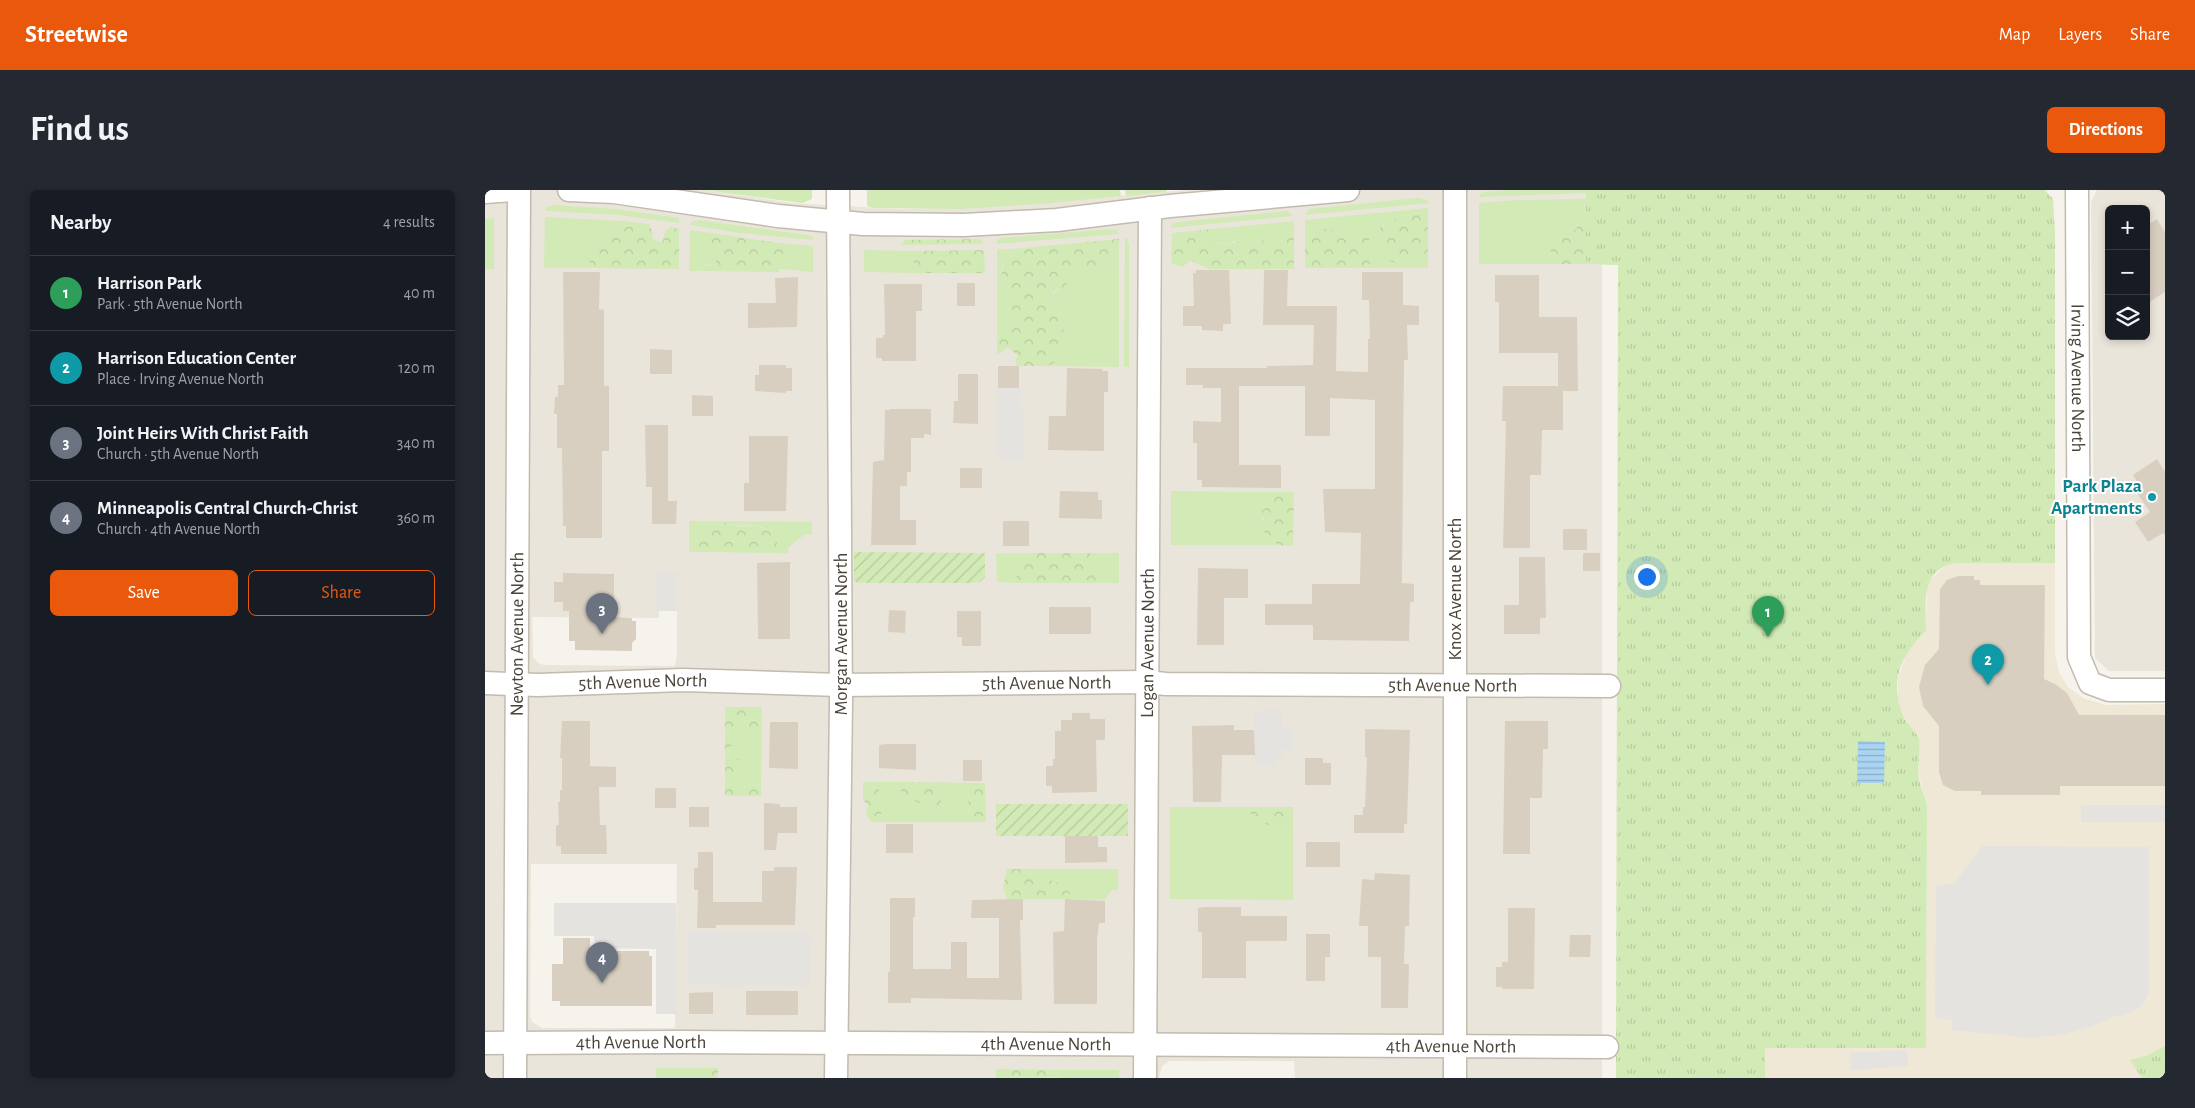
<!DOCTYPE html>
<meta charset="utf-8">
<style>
:root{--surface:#171b24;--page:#242831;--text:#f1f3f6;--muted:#9ea1a6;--line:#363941;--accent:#ea580c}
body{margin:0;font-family:"Alegreya Sans",sans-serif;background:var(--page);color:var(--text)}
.controls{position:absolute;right:15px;top:15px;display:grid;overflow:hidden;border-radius:8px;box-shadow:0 2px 8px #0003}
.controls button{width:45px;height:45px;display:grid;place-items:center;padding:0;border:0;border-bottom:1px solid var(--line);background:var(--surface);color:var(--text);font:25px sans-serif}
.you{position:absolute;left:1161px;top:386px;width:18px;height:18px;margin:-12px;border:4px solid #fff;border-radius:50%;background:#1a73e8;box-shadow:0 0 0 8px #1a73e833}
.badge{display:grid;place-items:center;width:32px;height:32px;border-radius:50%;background:var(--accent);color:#fff;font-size:16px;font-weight:700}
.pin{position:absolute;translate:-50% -41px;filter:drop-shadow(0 1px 2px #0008)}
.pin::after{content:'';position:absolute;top:26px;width:18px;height:15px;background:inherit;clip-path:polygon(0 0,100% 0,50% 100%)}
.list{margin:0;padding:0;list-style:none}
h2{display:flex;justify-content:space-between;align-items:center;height:65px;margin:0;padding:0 20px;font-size:21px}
h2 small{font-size:16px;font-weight:400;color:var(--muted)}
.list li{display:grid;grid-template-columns:32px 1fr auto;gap:15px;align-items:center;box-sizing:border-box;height:75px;padding:0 20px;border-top:1px solid var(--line)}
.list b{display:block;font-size:19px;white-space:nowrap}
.list p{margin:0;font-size:16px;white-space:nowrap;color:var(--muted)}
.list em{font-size:16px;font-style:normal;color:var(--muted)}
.actions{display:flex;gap:10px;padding:15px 20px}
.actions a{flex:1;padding:11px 0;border:1px solid var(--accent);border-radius:8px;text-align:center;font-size:18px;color:var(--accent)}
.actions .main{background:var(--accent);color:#fff}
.icon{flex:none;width:28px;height:28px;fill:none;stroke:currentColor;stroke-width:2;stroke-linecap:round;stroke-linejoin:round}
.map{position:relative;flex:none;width:1680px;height:888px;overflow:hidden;border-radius:8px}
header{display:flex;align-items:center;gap:30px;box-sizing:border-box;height:70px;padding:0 25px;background:var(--accent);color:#fff}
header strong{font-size:24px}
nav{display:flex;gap:28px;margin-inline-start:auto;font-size:18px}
.intro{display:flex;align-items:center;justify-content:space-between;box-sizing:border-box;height:120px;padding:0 30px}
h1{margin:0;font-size:35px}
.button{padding:12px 22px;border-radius:8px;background:var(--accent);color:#fff;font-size:18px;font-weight:700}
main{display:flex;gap:30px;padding:0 30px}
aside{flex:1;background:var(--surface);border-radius:8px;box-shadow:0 2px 8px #0003}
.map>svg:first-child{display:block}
.residential{fill:#eae5da;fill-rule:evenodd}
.education{fill:#efe8d6}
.grass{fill:#d2eab5}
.forest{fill:url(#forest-crowns)}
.park{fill:url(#park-tufts)}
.garden{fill:url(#garden-furrows)}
.parking{fill:#e5e3e0}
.water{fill:url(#water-rules)}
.building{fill:#d8cfc1}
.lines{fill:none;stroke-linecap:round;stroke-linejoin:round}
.minor-casing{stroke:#c2bbae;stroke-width:25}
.minor{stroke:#fff;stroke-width:22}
.culture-dot{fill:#0f9aa8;stroke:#fff;stroke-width:2}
.labels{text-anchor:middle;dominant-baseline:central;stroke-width:4;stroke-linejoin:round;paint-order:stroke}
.street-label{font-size:19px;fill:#4b4439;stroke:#fff}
.culture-label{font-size:19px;font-weight:bold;fill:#0d838f;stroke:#fff;text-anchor:end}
</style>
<header>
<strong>Streetwise</strong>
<nav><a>Map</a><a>Layers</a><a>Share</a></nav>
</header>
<div class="intro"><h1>Find us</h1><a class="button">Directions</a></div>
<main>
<aside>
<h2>Nearby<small>4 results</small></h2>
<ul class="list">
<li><span class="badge" style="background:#2e9e5b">1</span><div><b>Harrison Park</b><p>Park · 5th Avenue North</p></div><em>40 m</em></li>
<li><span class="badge" style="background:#0f9aa8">2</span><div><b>Harrison Education Center</b><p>Place · Irving Avenue North</p></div><em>120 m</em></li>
<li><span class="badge" style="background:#6b7280">3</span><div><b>Joint Heirs With Christ Faith</b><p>Church · 5th Avenue North</p></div><em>340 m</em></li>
<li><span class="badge" style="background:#6b7280">4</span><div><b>Minneapolis Central Church-Christ</b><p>Church · 4th Avenue North</p></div><em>360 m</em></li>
</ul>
<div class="actions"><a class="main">Save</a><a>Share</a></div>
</aside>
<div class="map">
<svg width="1680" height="888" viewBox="0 0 1680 888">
<defs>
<pattern id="forest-crowns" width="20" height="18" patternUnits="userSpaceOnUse" patternTransform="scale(1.25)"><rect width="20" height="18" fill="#d2eab5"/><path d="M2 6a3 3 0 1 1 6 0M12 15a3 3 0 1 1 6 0" fill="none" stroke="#b6ca9c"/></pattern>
<pattern id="park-tufts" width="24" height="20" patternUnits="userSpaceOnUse" patternTransform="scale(1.25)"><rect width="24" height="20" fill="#d2eab5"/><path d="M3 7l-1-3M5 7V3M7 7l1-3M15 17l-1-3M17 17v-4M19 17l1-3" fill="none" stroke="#b6ca9c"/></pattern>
<pattern id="garden-furrows" width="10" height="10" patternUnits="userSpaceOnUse" patternTransform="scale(1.25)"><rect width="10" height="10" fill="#d2eab5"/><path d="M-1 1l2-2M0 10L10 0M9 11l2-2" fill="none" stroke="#b6ca9c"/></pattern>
<pattern id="water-rules" width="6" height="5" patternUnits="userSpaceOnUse" patternTransform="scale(1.25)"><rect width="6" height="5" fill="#a9d4f2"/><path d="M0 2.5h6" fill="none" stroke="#8caec5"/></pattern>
</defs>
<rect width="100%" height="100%" fill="#f6f3ec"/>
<g class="residential">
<path d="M0 0H218L308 13 414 19 508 17 701 0H1101V73L1117 74V888H810L809 871H685L677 876 674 888H0ZM174 389H192V465L190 476 59 475 53 473 48 467 47 427 174 428ZM46 674H192L190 838H57L47 832 45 826Z"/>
<path d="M1612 0H1680V481H1624L1610 468 1606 12ZM1624 19H1661V146H1624Z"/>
</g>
<polygon class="education" points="1472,373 1570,373 1570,464 1574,482 1583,497 1598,508 1621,515 1680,514 1680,888 1280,888 1280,858 1441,858 1442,616 1433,582 1435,556 1433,545 1424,535 1416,520 1413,511 1413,490 1422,461 1441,441 1442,400 1444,391 1460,376"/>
<g class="grass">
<polygon points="218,0 327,0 327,9 317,13"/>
<polygon points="382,0 635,0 636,6 555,14 475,19 389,18 382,16"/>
<polygon points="640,0 681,0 682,2 641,6"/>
<polygon points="1023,0 1101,0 1101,3 995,7 995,4 998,2"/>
<polygon points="933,8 942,10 944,13 820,25 824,19"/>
<polygon points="1101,9 1101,23 1095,26 1091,40 1070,66 1070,74 994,74 994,13 1031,10"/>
<polygon points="68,15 130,19 194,28 194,33 133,25 61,21 61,17"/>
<polygon points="943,18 943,23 929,24 898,34 898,55 925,66 927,61 936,60 941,66 936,78 884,78 885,73 877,47 868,54 851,41 835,38 820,47 820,30"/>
<polygon points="802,21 808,26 686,38 686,35 692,32"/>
<polygon points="60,27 139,31 104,72 105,78 59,78"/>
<polygon points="9,28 9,79 0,79 0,29"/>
<polygon points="213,30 322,45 328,47 328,50 254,43 206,35 206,32"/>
<polygon points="809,31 809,45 796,51 793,55 763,56 750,51 740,55 734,52 724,54 724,43 727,39"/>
<polygon points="626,39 632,40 634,44 511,54 512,51 516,48"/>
<path d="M205 45 230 52 240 60 231 70V75C222 74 218 74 212 81H204Z"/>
<polygon points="640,48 642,48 644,55 644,177 639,177"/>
<polygon points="295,53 328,56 328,82 299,79 299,64"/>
<path d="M512 59H527C521 67 515 77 515 87L520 89 519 99 527 110 531 128 524 136 512 135Z"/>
<polygon points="379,60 431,61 427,83 379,82"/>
<path d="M634 66V177L564 176 571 171V162C578 155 578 139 581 128L566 123 563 110 583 90 590 77 613 81Z"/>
<polygon points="686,301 777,302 774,305 780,319 777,329 791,348 791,355 686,355"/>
<path d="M204 331 327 332V345L320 344 303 358V363H294C294 349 283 336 269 335 256 333 257 339 241 332 232 337 222 348 212 348L209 362H204Z"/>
<polygon points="511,363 535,363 537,370 531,387 536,393 512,392"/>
<polygon points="605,363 634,363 634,393 612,393"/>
<polygon points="255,534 261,542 277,539 276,595 269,594 253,600 248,598 243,565"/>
<path d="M378 592H410L414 600 458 617 454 603 463 597C481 601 483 609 487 626L481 632H393L396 628 391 614 396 604 393 598 384 597 378 601Z"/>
<polygon points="685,617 751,617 753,622 765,623 778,633 796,638 808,631 808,710 685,709"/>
<polygon points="536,679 633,679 633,700 627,700 619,710 583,709 564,689 553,690"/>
<polygon points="171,878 212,878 217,883 217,888 171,888"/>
<polygon points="575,880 634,880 634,888 574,888 576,886"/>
</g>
<g class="forest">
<path d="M943 23V78H936L941 66 936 60 927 61 923 72 913 74 902 70 898 55 895 54 889 45C903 27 921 25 943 23Z"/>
<polygon points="1101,23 1101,74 1070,74 1070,66 1063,58 1066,44 1079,43 1083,38 1091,40 1095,26"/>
<polygon points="139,31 164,34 168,43 167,48 177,53 181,40 186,37 194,39 194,79 105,78 104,72"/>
<polygon points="835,38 851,41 868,54 877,47 884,47 884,57 881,62 890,69 885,73 884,78 820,78 820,47"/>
<polygon points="727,39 724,43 724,53 729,52 740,55 757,51 763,56 769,48 776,47 780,54 793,55 796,51 809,45 809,79 724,79 705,70 698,77 686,73 687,43"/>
<path d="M205 40 295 53 299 63V79H294V82L212 81 217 76 231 75V70L239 60 230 52 227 55C218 54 214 48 205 45Z"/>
<polygon points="492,49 496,50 499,54 417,55 420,50"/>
<path d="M634 49V66L613 81 596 82 590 77 588 90H583L580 97 572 99 563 109 566 122H576L581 128C578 139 578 155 571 163V171L564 176H532L530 171 533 166 523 157 512 165V135L524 136 531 128 524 120 527 110 519 99 520 89 515 88 520 69 527 59Z"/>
<polygon points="499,60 500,83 427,83 431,61"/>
<path d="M777 302H809L808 356 791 355V348L784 347 779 342 782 338 776 321 780 319C775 313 772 308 777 302Z"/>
<path d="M241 332 252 337 269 335 286 342 291 347 294 363 209 362 212 348C222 348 232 337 241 332Z"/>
<polygon points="535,363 605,363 607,369 611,371 609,381 612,383 610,387 613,389 612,393 536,393 531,387 537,370"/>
<polygon points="240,517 277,517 277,539 261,542 255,535 243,564 255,570 256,580 248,598 253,600 269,594 276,595 276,606 240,606"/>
<path d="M410 592 500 593 501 632H481L487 626C483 609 481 601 463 597L454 603 458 618C441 617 418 610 410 592Z"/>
<polygon points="384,597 393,598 396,604 391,614 396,619 396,628 393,632 386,632 381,623 383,615 378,610 378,601"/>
<polygon points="751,617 808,617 808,631 796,639 778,633 765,623 753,622"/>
<path d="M522 679H536L553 690C568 688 575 693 585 703L583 709H522L518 698Z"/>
<polygon points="212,878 233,878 233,888 217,888 217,883"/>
<polygon points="511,879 575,880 576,887 511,888"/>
</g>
<g class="park">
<path d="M1101 0H1560L1568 9 1570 43V373H1472C1435 378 1441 413 1441 441 1416 464 1403 494 1419 527 1422 535 1431 540 1434 549 1436 560 1433 571 1433 583 1434 594 1440 605 1442 616L1441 858H1280V888H1131L1133 75 1101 74Z"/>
<polygon points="1680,856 1680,888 1657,888 1645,870 1663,865"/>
</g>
<g class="garden">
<polygon points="369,362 500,363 500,387 495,392 487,393 372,393 369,390"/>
<rect x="511" y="614" width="132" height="32"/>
</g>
<g class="parking">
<polygon points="512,198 536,198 535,221 539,221 539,271 522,271 521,267 512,269"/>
<rect x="170" y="383" width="22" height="38"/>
<polygon points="797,520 797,537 808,537 808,560 797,560 797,568 790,568 790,575 770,575 769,521"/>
<rect x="1596" y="615" width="84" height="17"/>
<polygon points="1497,656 1664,657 1664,801 1661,810 1654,818 1639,825 1630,826 1608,836 1580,844 1547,848 1466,840 1468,830 1450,828 1451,695 1469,694"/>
<polygon points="69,713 191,713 191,824 171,824 171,759 110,758 109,746 69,746"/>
<polygon points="202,742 326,743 325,796 202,795"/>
<polygon points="1422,860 1423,876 1366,880 1365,863"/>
</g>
<polygon class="water" points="1373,551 1400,552 1399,593 1372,593"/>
<g class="building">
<polygon points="1672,29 1680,42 1680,102 1661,114 1661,36"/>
<polygon points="711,80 744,80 746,134 738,134 738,141 717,140 717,136 698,136 698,116 709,116 708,83 711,83"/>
<polygon points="779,80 803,80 802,116 852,116 851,181 883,182 883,149 885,149 884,110 877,110 877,82 918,82 918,115 934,116 934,135 922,135 923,170 919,170 917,393 929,394 929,412 925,412 924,451 828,450 828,435 780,435 780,414 827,414 827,394 875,394 876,343 840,342 838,299 890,299 890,210 845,208 845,246 820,246 820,196 754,196 754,275 796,275 796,298 717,297 717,290 712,290 712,253 708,253 708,231 736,232 736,198 718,198 718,195 701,195 701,178 782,178 782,176 828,175 829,135 778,135"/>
<polygon points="78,82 115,82 114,119 119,120 119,196 124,196 124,261 117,261 117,348 81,348 81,336 78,336 77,258 72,258 72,224 69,224 70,207 73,207 73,195 79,195"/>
<polygon points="1010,85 1054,85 1054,127 1092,127 1093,201 1078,201 1078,240 1057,240 1056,285 1045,285 1045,358 1018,358 1021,231 1017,231 1018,196 1073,196 1073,163 1014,163 1014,112 1010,112"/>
<polygon points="313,87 312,137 263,138 263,113 291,113 290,88"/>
<rect x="472" y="93" width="18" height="23"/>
<polygon points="399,94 437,94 437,121 431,121 431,171 397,171 397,168 391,168 391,148 398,148 398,145 400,145"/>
<polygon points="165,159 187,160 187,184 165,184"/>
<polygon points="274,175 301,175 301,178 307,178 307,201 301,201 301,203 270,201 270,185 274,185"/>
<rect x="513" y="176" width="21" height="22"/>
<polygon points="582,178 617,179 617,181 623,181 623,202 619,202 619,261 563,260 564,226 581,226"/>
<polygon points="473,184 493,184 493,234 468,233 469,211 473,211"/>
<polygon points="207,205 228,206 228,226 207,226"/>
<polygon points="405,219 446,219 446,245 439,244 439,248 426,248 426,282 422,282 422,296 415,296 415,330 431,330 431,355 386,355 388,272 399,270 400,220 405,220"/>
<polygon points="160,235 183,235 183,311 192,311 191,334 167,334 167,297 161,297"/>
<polygon points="264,246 303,246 301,321 259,321 259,293 264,293"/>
<polygon points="1672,269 1680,282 1680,345 1678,343 1663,352 1650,332 1665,322 1652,303 1657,300 1648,285"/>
<rect x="475" y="278" width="22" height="20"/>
<polygon points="575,301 613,302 613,310 617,310 617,329 574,328"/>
<rect x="518" y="331" width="26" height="25"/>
<rect x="1078" y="339" width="24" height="21"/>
<rect x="1098" y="363" width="17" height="18"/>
<polygon points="1034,367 1060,367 1061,428 1055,428 1055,444 1019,444 1019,415 1034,415"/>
<polygon points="305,372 305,449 273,449 272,373"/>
<polygon points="713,378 763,379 763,408 739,408 739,455 712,455"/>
<polygon points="78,383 129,384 129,427 147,428 147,431 151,431 151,449 147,453 147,461 90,460 90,451 84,451 84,421 78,421 78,412 69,412 69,392 78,392"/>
<polygon points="1473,386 1489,386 1489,390 1495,390 1495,395 1560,395 1559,489 1570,494 1582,503 1594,525 1680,525 1680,596 1575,596 1575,605 1496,605 1496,601 1470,601 1458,595 1454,582 1454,536 1438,516 1434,497 1440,475 1454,459 1455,399 1462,390"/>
<rect x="564" y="417" width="42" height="27"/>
<polygon points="404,420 421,421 420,443 403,442"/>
<polygon points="472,421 496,421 496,456 477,456 477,447 472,447"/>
<polygon points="587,523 605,523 605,529 620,529 620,550 611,550 612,602 567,603 567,596 561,596 561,576 568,576 568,569 570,569 570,541 576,541 576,530 587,530"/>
<polygon points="77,531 105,531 105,576 131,577 131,597 114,597 115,635 121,635 122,664 76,664 76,656 71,656 71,635 74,635 73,612 75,612 75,600 77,600 77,568 75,568"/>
<polygon points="1020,531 1063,531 1063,559 1058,559 1057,608 1045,608 1045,664 1018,664"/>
<polygon points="285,532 313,532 313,579 284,578"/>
<polygon points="749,535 749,540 769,540 770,565 737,565 736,612 708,612 707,536"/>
<polygon points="880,539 925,540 922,634 919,634 919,643 869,643 869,625 878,625 878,617 880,617 882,567 880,567"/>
<polygon points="402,554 431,554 431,580 394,578 394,555"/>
<polygon points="820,568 838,568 838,573 846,573 846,595 820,595"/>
<rect x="478" y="570" width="19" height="21"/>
<rect x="170" y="598" width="21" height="20"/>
<polygon points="279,613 295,614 295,617 312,617 312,643 293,643 291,660 279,660"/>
<rect x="204" y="617" width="20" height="20"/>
<rect x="401" y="634" width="27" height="29"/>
<polygon points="580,646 613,646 613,657 622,657 622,672 580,673"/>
<rect x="821" y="652" width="34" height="25"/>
<polygon points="213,662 228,662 228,712 277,712 277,681 289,681 289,677 312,677 310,735 231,735 231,738 212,738 213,700 209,700 209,678 213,678"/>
<polygon points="890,683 925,685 924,736 920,736 919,774 924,774 923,818 896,818 896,767 883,767 883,736 874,736 877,689 889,690"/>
<polygon points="405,708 430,708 430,727 428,727 428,779 466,779 466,752 482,752 482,788 514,788 514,728 486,728 487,710 538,709 538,730 535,730 537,810 426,808 426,813 403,813 403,782 405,782"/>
<polygon points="580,709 620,711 620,733 614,733 612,750 612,814 569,814 568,742 579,741"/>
<polygon points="720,717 756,717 756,726 802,726 802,751 761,751 761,788 717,788 717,742 713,742 713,718"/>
<polygon points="1023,718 1050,718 1049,799 1017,799 1017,797 1011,797 1011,777 1017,777 1017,772 1023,772"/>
<polygon points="821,744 845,744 845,767 840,767 840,791 821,791"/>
<polygon points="1085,745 1106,745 1105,767 1084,767"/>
<polygon points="78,748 105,748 105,761 164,761 164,766 167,766 167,816 75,816 75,811 67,811 67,774 78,774"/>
<rect x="261" y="801" width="52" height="24"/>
<polygon points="228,802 228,824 204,824 204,803"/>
</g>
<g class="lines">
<g class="minor-casing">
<g id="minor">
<polyline points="84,0 129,2 293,26 378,34 479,35 572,30 685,16 863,0"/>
<path id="s1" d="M1592 0 1594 467 1605 493 1624 500H1680"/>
<polyline points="0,2 29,0"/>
<path id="s2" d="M0 493 53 495 198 490 355 495 661 492 681 494 1124 496"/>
<path id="s3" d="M0 853 195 852 1122 857"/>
<path id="s4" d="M30 888 34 0"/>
<polyline points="351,888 356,514 353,0"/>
<path id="s5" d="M660 888 665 18"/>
<polyline points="970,888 970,0"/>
</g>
</g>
<use href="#minor" class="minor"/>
</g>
<circle class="culture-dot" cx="1667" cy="307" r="5"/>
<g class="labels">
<g class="street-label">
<text stroke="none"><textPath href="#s1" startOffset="188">Irving Avenue North</textPath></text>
<text transform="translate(970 399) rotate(-90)">Knox Avenue North</text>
<text stroke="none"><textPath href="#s4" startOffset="444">Newton Avenue North</textPath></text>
<text transform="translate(356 444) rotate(-90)">Morgan Avenue North</text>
<text stroke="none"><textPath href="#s5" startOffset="435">Logan Avenue North</textPath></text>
<text stroke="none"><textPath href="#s2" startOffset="562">5th Avenue North</textPath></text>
<text stroke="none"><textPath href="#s2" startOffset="158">5th Avenue North</textPath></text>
<text stroke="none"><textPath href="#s2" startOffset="968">5th Avenue North</textPath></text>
<text stroke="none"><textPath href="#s3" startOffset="156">4th Avenue North</textPath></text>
<text stroke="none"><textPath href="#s3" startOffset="561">4th Avenue North</textPath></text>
<text stroke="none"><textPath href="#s3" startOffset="966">4th Avenue North</textPath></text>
</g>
<g class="culture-label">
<text x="1657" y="296">Park Plaza<tspan x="1657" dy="22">Apartments</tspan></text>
</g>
</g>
</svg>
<div class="controls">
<button>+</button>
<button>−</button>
<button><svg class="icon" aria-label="layers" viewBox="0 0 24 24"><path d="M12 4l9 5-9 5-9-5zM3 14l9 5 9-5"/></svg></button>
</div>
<div class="you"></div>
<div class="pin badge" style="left:1283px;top:447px;background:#2e9e5b">1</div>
<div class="pin badge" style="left:1503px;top:495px;background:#0f9aa8">2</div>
<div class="pin badge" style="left:117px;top:444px;background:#6b7280">3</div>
<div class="pin badge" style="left:117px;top:793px;background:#6b7280">4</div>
</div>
</main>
